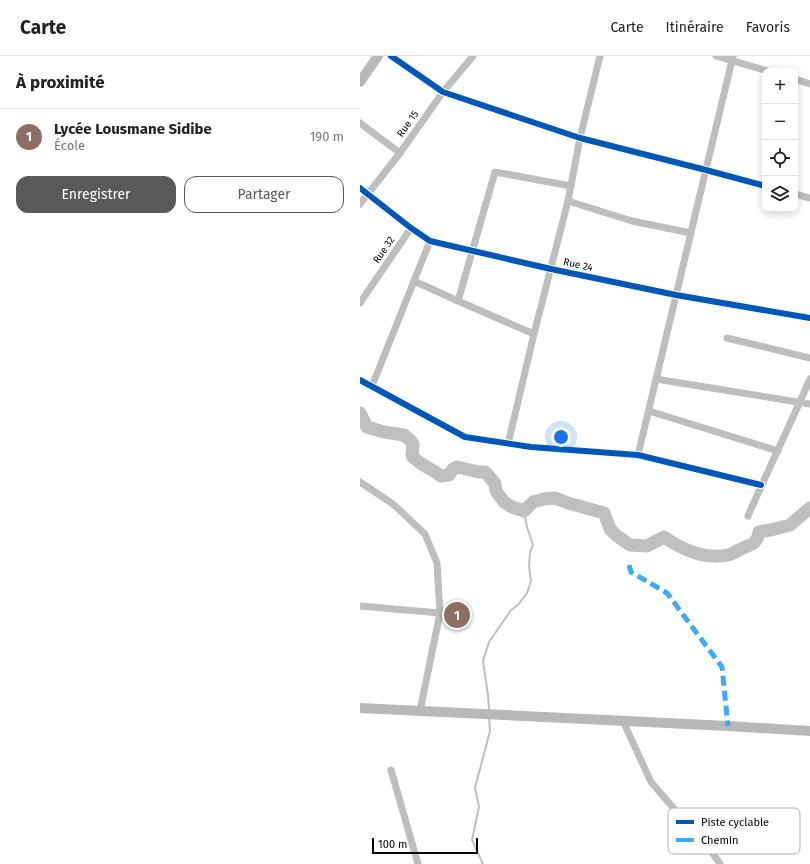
<!DOCTYPE html>
<html lang="fr">
<meta charset="utf-8">
<style>
:root{--surface:#fff;--page:#f2f2f2;--text:#222;--muted:#767676;--line:#e0e0e0;--accent:#595959}
body{margin:0;font-family:"Fira Sans",sans-serif;background:var(--page);color:var(--text)}
.controls{position:absolute;right:12px;top:12px;display:grid;overflow:hidden;border-radius:8px;box-shadow:0 2px 10px #0003}
.controls button{width:36px;height:36px;display:grid;place-items:center;padding:0;border:0;border-bottom:1px solid var(--line);background:var(--surface);color:var(--text);font:20px sans-serif}
.scale{position:absolute;left:12px;bottom:10px;width:106px;box-sizing:border-box;padding-left:4px;border:2px solid #000;border-top:0;font-size:11px;line-height:14px;white-space:nowrap;color:#000;-webkit-text-stroke:3px #fff;paint-order:stroke}
.you{position:absolute;left:201px;top:381px;width:14px;height:14px;margin:-10px;border:3px solid #fff;border-radius:50%;background:#1a73e8;box-shadow:0 0 0 6px #1a73e833}
.badge{display:grid;place-items:center;width:26px;height:26px;border-radius:50%;background:var(--accent);color:#fff;font-size:13px;font-weight:700}
.pin{position:absolute;translate:-50% -50%;border:2px solid #fff;box-shadow:0 1px 4px #0006}
.list{margin:0;padding:0;list-style:none}
h2{display:flex;justify-content:space-between;align-items:center;height:52px;margin:0;padding:0 16px;font-size:17px}
h2 small{font-size:13px;font-weight:400;color:var(--muted)}
.list li{display:grid;grid-template-columns:26px 1fr auto;gap:12px;align-items:center;box-sizing:border-box;height:56px;padding:0 16px;border-top:1px solid var(--line)}
.list b{display:block;font-size:15px;white-space:nowrap}
.list p{margin:0;font-size:13px;white-space:nowrap;color:var(--muted)}
.list em{font-size:13px;font-style:normal;color:var(--muted)}
.actions{display:flex;gap:8px;padding:12px 16px}
.actions a{flex:1;padding:9px 0;border:1px solid var(--accent);border-radius:12px;text-align:center;font-size:14px;color:var(--accent)}
.actions .main{background:var(--accent);color:#fff}
.icon{flex:none;width:22px;height:22px;fill:none;stroke:currentColor;stroke-width:2;stroke-linecap:round;stroke-linejoin:round}
.map{position:relative;flex:none;width:450px;height:808px;overflow:hidden}
header{display:flex;align-items:center;gap:24px;box-sizing:border-box;height:56px;padding:0 20px;background:var(--surface);border-bottom:1px solid var(--line)}
header strong{font-size:19px}
nav{display:flex;gap:22px;margin-inline-start:auto;font-size:14px}
main{display:flex}
aside{flex:1;background:var(--surface)}
.map>svg:first-child{display:block}
.lines{fill:none;stroke-linecap:round;stroke-linejoin:round}
.stream{stroke:#bfbfbf;stroke-width:2}
.river{stroke:#bfbfbf;stroke-width:13}
.street{stroke:#bebebe;stroke-width:7}
.secondary{stroke:#b8b8b8;stroke-width:10}
.quiet{stroke:#3fa9f5;stroke-width:5;stroke-dasharray:10 5;stroke-linecap:butt}
.cycleway-casing{stroke:#fff;stroke-width:8}
.cycleway{stroke:#0057b8;stroke-width:6}
.labels{text-anchor:middle;dominant-baseline:central;stroke-width:4;stroke-linejoin:round;paint-order:stroke}
.street-label{font-size:10px;fill:#000;stroke:#fff}
.key{fill:#fff;stroke:#b2b2b2;stroke-width:1}
.key-label{font-size:11px;fill:#000}
</style>
<header>
<strong>Carte</strong>
<nav><a>Carte</a><a>Itinéraire</a><a>Favoris</a></nav>
</header>
<main>
<aside>
<h2>À proximité<small></small></h2>
<ul class="list">
<li><span class="badge" style="background:#8d6e63">1</span><div><b>Lycée Lousmane Sidibe</b><p>École</p></div><em>190 m</em></li>
</ul>
<div class="actions"><a class="main">Enregistrer</a><a>Partager</a></div>
</aside>
<div class="map">
<svg width="450" height="808" viewBox="0 0 450 808">
<rect width="100%" height="100%" fill="#fff"/>
<g class="lines">
<g class="stream">
<polyline points="129,654 128,639 123,605 129,586 151,554 158,549 167,537 171,525 169,511 170,496 173,489 167,471 164,455"/>
<polyline points="123,808 112,784 119,751 115,732 130,675 129,661"/>
</g>
<path class="river" d="M0 357 7 371 24 376 44 379 51 385 53 388 52 400C60 409 72 413 81 420L89 419 93 413 97 411 119 416H125L129 420 135 428 136 435 144 446 152 451 164 455 173 446 184 443 195 442 208 447 244 457 250 473 257 480 270 489 287 490 304 481C323 494 345 504 368 499 373 498 378 494 383 492 392 488 397 488 399 476L403 475 411 474 430 469 450 452"/>
<g class="street">
<polyline points="31,0 83,36 220,82 346,114 405,130"/>
<polyline points="356,0 408,15"/>
<polyline points="435,23 450,28"/>
<polyline points="0,67 40,97"/>
<polyline points="0,132 51,172 70,185 191,213 316,239 450,262"/>
<polyline points="435,138 450,142"/>
<polyline points="208,145 272,165 331,177"/>
<polyline points="0,148 40,97 83,36 113,0"/>
<polyline points="54,225 98,245 174,278"/>
<polyline points="98,245 135,116 211,130"/>
<polyline points="0,247 51,172"/>
<polyline points="367,282 450,302"/>
<polyline points="296,323 450,348"/>
<polyline points="0,324 105,381 171,391 278,399 401,429"/>
<polyline points="12,330 70,185"/>
<polyline points="289,355 418,395"/>
<polyline points="148,388 174,278 208,145 220,82 240,0"/>
<polyline points="278,399 373,0"/>
<polyline points="0,426 33,448 65,478 77,507 80,557 60,655"/>
<path d="M388 460C408 414 430 369 450 323"/>
<polyline points="0,550 80,557"/>
<polyline points="263,665 291,726 354,799 360,808"/>
<polyline points="31,714 58,808"/>
</g>
<g class="secondary">
<polyline points="0,26 18,0"/>
<polyline points="0,652 368,670 450,675"/>
</g>
<polyline class="quiet" points="269,509 271,516 307,537 362,611 368,670"/>
<g class="cycleway-casing">
<g id="cycleway">
<polyline points="31,0 83,36 220,82 346,114 405,130"/>
<polyline points="0,132 51,172 70,185 191,213 316,239 450,262"/>
<polyline points="0,324 105,381 171,391 278,399 401,429"/>
</g>
</g>
<use href="#cycleway" class="cycleway"/>
</g>
<g class="labels">
<g class="street-label">
<text transform="translate(48 68) rotate(-55)">Rue 15</text>
<text transform="translate(24 194) rotate(-56)">Rue 32</text>
<text transform="translate(218 209) rotate(12)">Rue 24</text>
</g>
</g>
<rect x="308" y="752" width="132" height="46" rx="6" class="key"/>
<rect x="316" y="764" width="18" height="4" fill="#0057b8"/>
<rect x="316" y="782" width="18" height="4" fill="#3fa9f5"/>
<g class="key-label">
<text x="341" y="770">Piste cyclable</text>
<text x="341" y="788">Chemin</text>
</g>
</svg>
<div class="controls">
<button>+</button>
<button>−</button>
<button><svg class="icon" aria-label="locate" viewBox="0 0 24 24"><circle cx="12" cy="12" r="6"/><path d="M12 2v4M12 18v4M2 12h4M18 12h4"/></svg></button>
<button><svg class="icon" aria-label="layers" viewBox="0 0 24 24"><path d="M12 4l9 5-9 5-9-5zM3 14l9 5 9-5"/></svg></button>
</div>
<div class="scale">100 m</div>
<div class="you"></div>
<div class="pin badge" style="left:97px;top:559px;background:#8d6e63">1</div>
</div>
</main>
